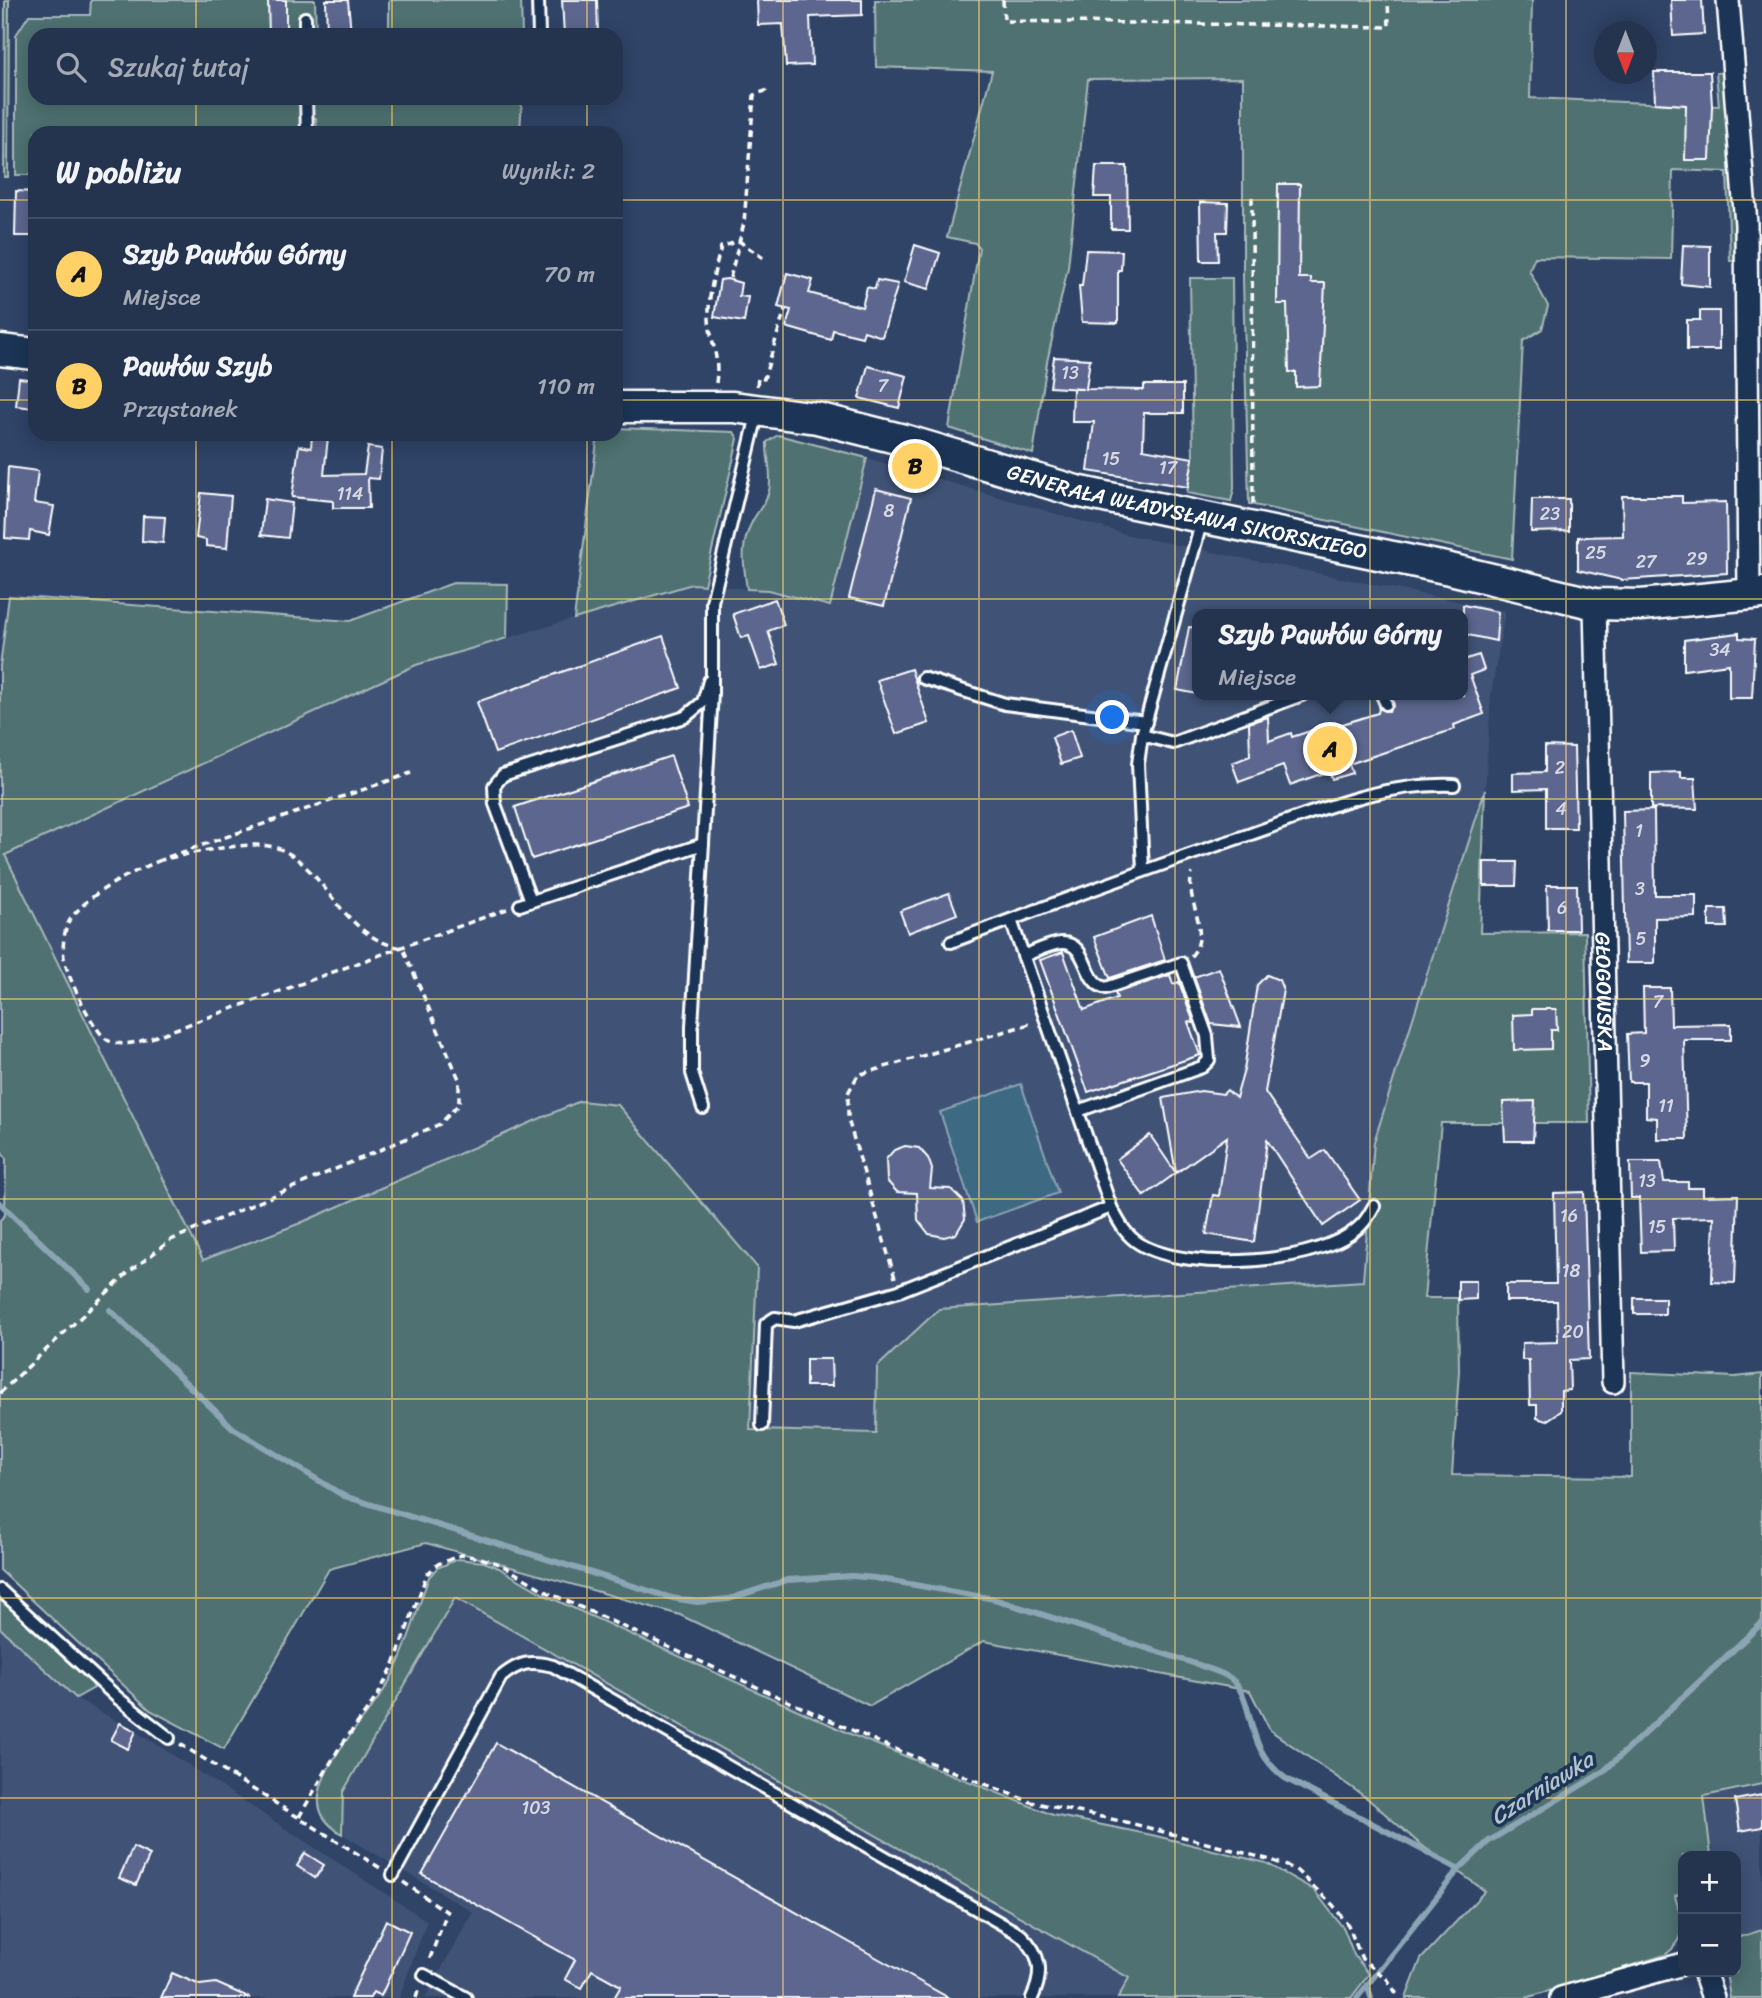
<!DOCTYPE html>
<html lang="pl">
<meta charset="utf-8">
<style>
:root{--surface:#24334e;--page:#303f58;--text:#f1f3f6;--muted:#a3aab6;--line:#414e66;--accent:#ffd166}
body{margin:0;font-family:Sriracha,sans-serif;background:var(--page);color:var(--text)}
.controls{position:absolute;right:21px;bottom:21px;display:grid;overflow:hidden;border-radius:14px;box-shadow:0 4px 18px #0003}
.controls button{width:63px;height:63px;display:grid;place-items:center;padding:0;border:0;border-bottom:2px solid var(--line);background:var(--surface);color:var(--text);font:35px sans-serif}
.compass{position:absolute;left:1594px;top:21px;width:63px;height:63px;border-radius:50%;background:var(--surface);box-shadow:0 4px 18px #0003;rotate:180deg}
.you{position:absolute;left:1113px;top:718px;width:24px;height:24px;margin:-18px;border:5px solid #fff;border-radius:50%;background:#1a73e8;box-shadow:0 0 0 10px #1a73e833}
.badge{display:grid;place-items:center;width:46px;height:46px;border-radius:50%;background:var(--accent);color:#111;font-size:23px;font-weight:700}
.pin{position:absolute;translate:-50% -50%;border:4px solid #fff;box-shadow:0 2px 7px #0006}
.popup{position:absolute;left:1192px;top:609px;width:276px;height:91px;box-sizing:border-box;display:grid;place-content:center;border-radius:14px;background:var(--surface);filter:drop-shadow(0 2px 5px #0005);font-size:23px;white-space:nowrap;color:var(--muted)}
.popup b{font-size:26px;color:var(--text)}
.popup::after{content:'';position:absolute;left:50%;top:100%;margin-left:-14px;border:14px solid transparent;border-top-color:var(--surface)}
.list{margin:0;padding:0;list-style:none}
h2{display:flex;justify-content:space-between;align-items:center;height:91px;margin:0;padding:0 28px;font-size:30px}
h2 small{font-size:23px;font-weight:400;color:var(--muted)}
.list li{display:grid;grid-template-columns:46px 1fr auto;gap:21px;align-items:center;box-sizing:border-box;height:112px;padding:0 28px;border-top:2px solid var(--line)}
.list b{display:block;font-size:26px;white-space:nowrap}
.list p{margin:0;font-size:23px;white-space:nowrap;color:var(--muted)}
.list em{font-size:23px;font-style:normal;color:var(--muted)}
.icon{flex:none;width:38px;height:38px;fill:none;stroke:currentColor;stroke-width:2;stroke-linecap:round;stroke-linejoin:round}
.map{position:relative;flex:none;width:1762px;height:1998px;overflow:hidden}
.search{position:absolute;background:var(--surface);box-shadow:0 4px 18px #0003;left:28px;top:28px;width:595px;height:77px;display:flex;align-items:center;gap:18px;box-sizing:border-box;padding:0 24px;border-radius:21px;color:var(--muted);font-size:26px}
.panel{position:absolute;background:var(--surface);box-shadow:0 4px 18px #0003;left:28px;top:126px;width:595px;height:315px;border-radius:21px}
.map>svg:first-child{display:block}
.built{fill:#415276;fill-rule:evenodd}
.green{fill:#4f7171;stroke:#a7b8b8;stroke-width:2}
.water{fill:#3d6982;stroke:#8ba5b4;stroke-width:2}
.lines{fill:none;stroke-linecap:round;stroke-linejoin:round}
.stream{stroke:#8ba5b4;stroke-width:6}
.building{fill:#5b668e;stroke:#fff;stroke-width:2}
.lane-casing{stroke:#fff;stroke-width:16}
.street-casing{stroke:#fff;stroke-width:26}
.secondary-casing{stroke:#fff;stroke-width:35}
.path{stroke:#fff;stroke-width:3.5;stroke-dasharray:7 5;stroke-linecap:butt}
.lane{stroke:#1d3557;stroke-width:10}
.street{stroke:#1d3557;stroke-width:21}
.secondary{stroke:#1d3557;stroke-width:30}
.grid{fill:none;stroke:#ffd166;stroke-width:2;stroke-opacity:0.55}
.labels{text-anchor:middle;dominant-baseline:central;stroke-width:7;stroke-linejoin:round;paint-order:stroke}
.number-label{font-size:18px;fill:#d6d9e3}
.street-label{font-size:21px;fill:#fff;stroke:#1d3557}
.water-label{font-size:23px;font-style:italic;fill:#b1c3cd;stroke:#1d3557}
</style>
<div class="map">
<svg width="1762" height="1998" viewBox="0 0 1762 1998">
<rect width="100%" height="100%" fill="#304468"/>
<filter id="ink" filterUnits="userSpaceOnUse"><feTurbulence type="fractalNoise" baseFrequency=".0143" numOctaves="2"/><feDisplacementMap in="SourceGraphic" scale="14" xChannelSelector="R" yChannelSelector="G"/><feConvolveMatrix kernelMatrix="1 2 1 2 8 2 1 2 1" color-interpolation-filters="sRGB"/></filter>
<g filter="url(#ink)">
<g class="built">
<path d="M867 458 1128 535 1505 611 1491 695 1485 790 1374 1142 1363 1281 939 1309 877 1367 876 1433 750 1430 757 1267 298 1224 203 1261 5 854 416 665 692 584 768 590 830 606ZM1197 614H1463V695H1197Z"/>
<polygon points="455,1597 1129,1978 1118,1998 425,1998 473,1912 342,1834 343,1792"/>
<polygon points="0,1628 76,1698 153,1742 427,1921 399,1998 0,1998"/>
<polygon points="1762,1784 1762,1930 1736,1938 1736,1856 1711,1856 1704,1796"/>
</g>
<g class="green">
<polygon points="5,0 9,0 8,177 4,177"/>
<polygon points="91,0 315,0 316,35 35,35 35,98 522,98 520,133 317,133 316,118 301,118 300,133 35,133 35,175 16,175 16,35 29,15 90,15"/>
<polygon points="389,0 521,0 522,35 389,35"/>
<polygon points="875,0 1532,0 1530,98 1719,106 1716,73 1724,72 1737,261 1730,261 1727,172 1673,170 1671,259 1535,257 1529,270 1548,306 1542,329 1523,341 1512,559 1249,504 1243,279 1243,78 1088,79 1068,267 1047,362 1033,454 949,428 979,248 975,243 947,237 992,71 876,67"/>
<polygon points="1190,278 1232,278 1234,489 1231,501 1187,493 1193,458"/>
<polygon points="616,428 734,432 738,439 704,585 692,584 574,619 598,434 616,434"/>
<path d="M778 435 867 458 830 606 768 590 747 589C743 563 740 544 753 520 758 511 767 501 769 491 773 474 766 458 767 442Z"/>
<path d="M453 583 508 584 507 638 416 665 5 855 203 1260 298 1224 580 1101 618 1105 757 1267 750 1430 876 1433 877 1367 939 1309 1363 1281 1374 1142 1485 790 1480 933 1585 932 1589 1123H1441L1424 1298H1458L1459 1371 1452 1475 1631 1477V1372L1735 1377 1762 1374V1784L1704 1796 1711 1856H1683V1892L1675 1896C1682 1923 1691 1936 1665 1955L1526 1998H1406L1421 1959 1485 1891 1420 1844 1368 1799 1270 1730 1250 1691 984 1641 870 1706 680 1615 426 1543 329 1569 224 1749 150 1710 0 1570V1220L5 1215 6 1159 0 1148V666L9 596 350 621Z"/>
<path d="M458 1559 484 1562 499 1568 549 1597 855 1736 1053 1815 1152 1835 1266 1863 1314 1890 1344 1929 1354 1955 1369 1974 1351 1998H1118L1129 1978 455 1598 343 1792 342 1834C327 1825 317 1814 319 1795 325 1756 370 1716 389 1682 407 1649 416 1612 429 1577L437 1568Z"/>
<polygon points="0,1598 91,1682 94,1688 76,1698 0,1628"/>
<polygon points="1762,1930 1762,1998 1730,1998 1726,1972 1736,1972 1736,1938"/>
</g>
<polygon class="water" points="1021,1084 1058,1193 977,1222 940,1112"/>
<g class="lines">
<g class="stream">
<polyline points="0,1203 89,1289"/>
<path d="M110 1310 233 1428 344 1496 672 1598 697 1602 729 1599 787 1580 852 1576 875 1578 994 1599 1199 1665C1208 1669 1222 1672 1230 1678 1257 1699 1242 1747 1285 1778L1459 1869"/>
<polyline points="1367,1985 1371,1997"/>
<polyline points="1357,1998 1459,1869 1489,1841 1603,1772 1762,1623"/>
</g>
</g>
<g class="building">
<polygon points="268,0 286,0 286,35 269,35"/>
<polygon points="326,0 348,0 351,33 327,33"/>
<polygon points="562,0 597,0 598,35 564,35"/>
<polygon points="757,0 862,0 862,15 810,17 812,65 786,66 783,24 758,25"/>
<polygon points="1671,0 1702,0 1704,34 1673,36"/>
<polygon points="1654,72 1710,72 1712,106 1710,160 1685,160 1686,105 1655,103"/>
<polygon points="1096,166 1127,166 1128,229 1111,229 1111,197 1094,197"/>
<polygon points="1278,184 1300,184 1299,278 1311,278 1311,283 1325,283 1320,386 1296,387 1296,372 1289,372 1287,304 1277,304"/>
<polygon points="16,191 35,192 35,236 15,236"/>
<polygon points="1200,202 1228,203 1227,232 1217,232 1218,261 1201,261"/>
<polygon points="915,245 940,253 929,289 904,282"/>
<polygon points="1683,245 1710,246 1710,287 1681,284"/>
<polygon points="1086,250 1122,251 1121,270 1118,270 1118,323 1082,322 1079,286 1082,286"/>
<polygon points="787,273 813,280 809,293 862,307 867,287 875,289 877,280 898,284 882,337 864,331 862,337 833,330 831,340 786,327 791,310 778,307"/>
<polygon points="727,279 741,283 739,296 748,297 744,322 714,317 720,280"/>
<polygon points="1700,311 1719,311 1719,350 1687,350 1687,320 1700,320"/>
<polygon points="1054,357 1090,359 1086,389 1144,390 1144,385 1183,385 1183,413 1144,413 1143,449 1193,458 1188,487 1088,471 1094,422 1072,422 1073,389 1083,389 1050,387"/>
<polygon points="868,366 907,376 899,408 859,398"/>
<polygon points="19,378 35,380 35,408 16,406"/>
<polygon points="312,435 328,437 324,475 364,474 368,447 382,449 379,479 368,478 369,508 333,508 333,501 292,497 299,446 311,448"/>
<polygon points="8,467 38,471 34,503 54,506 49,535 30,531 29,540 5,538"/>
<polygon points="876,489 911,498 884,606 849,598"/>
<polygon points="201,493 231,496 227,548 206,546 206,540 196,538"/>
<polygon points="1622,496 1682,496 1682,503 1726,502 1727,573 1622,580 1578,570 1578,537 1623,536"/>
<polygon points="265,499 292,503 288,538 261,535"/>
<polygon points="1532,499 1569,499 1569,531 1531,532"/>
<polygon points="143,516 165,517 163,543 142,541"/>
<polygon points="775,599 784,625 768,631 779,664 761,670 749,636 741,638 733,614"/>
<polygon points="1463,605 1498,612 1496,641 1463,634"/>
<polygon points="1189,627 1197,628 1197,694 1177,690"/>
<polygon points="1739,633 1739,638 1755,639 1752,698 1729,698 1729,664 1684,670 1684,640"/>
<polygon points="663,636 681,688 495,753 477,702"/>
<polygon points="1479,655 1484,670 1470,675 1484,714 1454,725 1455,729 1349,764 1352,773 1332,779 1329,771 1290,785 1283,766 1239,782 1232,763 1250,756 1249,723 1268,717 1269,741 1291,733 1292,737 1335,723 1336,726 1378,713 1379,708 1389,711 1394,705 1391,695 1463,695 1463,660"/>
<polygon points="911,669 929,723 896,734 877,680"/>
<polygon points="1071,730 1080,758 1061,764 1052,737"/>
<polygon points="1545,746 1574,747 1576,828 1546,828 1546,789 1513,790 1513,773 1545,772"/>
<polygon points="671,756 688,808 532,859 515,807"/>
<polygon points="1681,772 1681,778 1695,778 1697,809 1651,808 1651,773"/>
<polygon points="1654,810 1655,895 1696,895 1696,917 1655,918 1655,963 1626,963 1623,811"/>
<polygon points="1484,862 1517,862 1516,886 1484,886"/>
<polygon points="1547,885 1577,885 1578,930 1548,930"/>
<polygon points="949,893 957,914 908,933 900,911"/>
<polygon points="1709,909 1726,909 1727,927 1709,927"/>
<polygon points="1151,916 1165,960 1110,978 1094,937"/>
<polygon points="1063,952 1084,1010 1117,998 1115,993 1170,975 1173,984 1179,982 1194,1023 1188,1022 1200,1055 1088,1092 1040,960"/>
<polygon points="1219,968 1241,1027 1211,1024 1194,977"/>
<polygon points="1267,975 1279,980 1283,990 1265,1092 1311,1159 1325,1150 1360,1200 1323,1226 1267,1140 1254,1242 1206,1234 1213,1195 1219,1196 1227,1137 1176,1173 1163,1098 1201,1091 1223,1094 1227,1090 1236,1098 1244,1070 1257,985"/>
<polygon points="1643,988 1670,988 1671,1025 1731,1024 1731,1040 1684,1040 1687,1139 1657,1139 1657,1118 1646,1117 1646,1082 1629,1082 1627,1034 1644,1033"/>
<polygon points="1532,1009 1556,1009 1557,1030 1551,1030 1551,1049 1514,1050 1513,1015 1532,1014"/>
<polygon points="1535,1101 1533,1141 1505,1141 1503,1102"/>
<polygon points="1150,1135 1176,1173 1144,1196 1117,1159"/>
<polygon points="905,1146 919,1148 928,1158 932,1169 930,1188 951,1189 963,1201 965,1219 956,1234 944,1237 929,1234 918,1220 917,1193 897,1192 887,1181 886,1159 894,1150"/>
<polygon points="1630,1162 1661,1162 1664,1182 1688,1182 1688,1188 1703,1188 1703,1196 1738,1195 1735,1283 1712,1282 1714,1217 1673,1218 1674,1251 1641,1252 1639,1198 1631,1198"/>
<polygon points="1584,1192 1589,1359 1569,1360 1570,1390 1561,1391 1561,1411 1546,1421 1537,1418 1537,1405 1530,1405 1529,1360 1522,1360 1522,1343 1558,1342 1557,1301 1506,1301 1506,1284 1556,1284 1554,1193"/>
<polygon points="1458,1281 1476,1281 1476,1299 1458,1300"/>
<rect x="1634" y="1298" width="31" height="16"/>
<polygon points="806,1359 831,1359 832,1386 806,1386"/>
<polygon points="120,1723 136,1731 128,1749 111,1740"/>
<polygon points="496,1743 856,1946 949,1998 614,1998 621,1986 592,1970 582,1988 574,1984 565,1979 575,1960 422,1874"/>
<polygon points="1762,1795 1762,1827 1740,1831 1735,1800"/>
<polygon points="133,1847 150,1855 136,1885 119,1878"/>
<polygon points="305,1853 324,1865 315,1878 297,1866"/>
<polygon points="386,1920 410,1932 381,1996 373,1992 370,1998 350,1998"/>
<polygon points="172,1973 200,1985 216,1983 250,1998 161,1998"/>
</g>
<g class="lines">
<g class="lane-casing">
<g id="lane">
<polyline points="538,0 539,35"/>
<polyline points="305,18 305,35"/>
<polyline points="306,98 307,133"/>
<polyline points="923,678 1005,704 1146,722"/>
<polyline points="1382,695 1386,704"/>
<polyline points="1142,735 1173,743 1302,695"/>
<polyline points="1143,870 1138,764 1142,735 1202,520"/>
<polyline points="531,901 495,804 494,786 503,775 685,717 703,702 709,681"/>
<polyline points="520,905 703,844"/>
<path d="M1011 920 1111 1207C1119 1222 1125 1235 1140 1244 1187 1273 1324 1265 1362 1224 1367 1219 1371 1211 1374 1206"/>
<path d="M951 942C1050 905 1148 868 1248 835 1315 812 1382 782 1454 785"/>
<path d="M1023 956C1034 952 1049 944 1061 943 1089 942 1082 983 1106 988L1181 963 1207 1036 1209 1060 1202 1067 1078 1111"/>
<polyline points="703,1108 692,1073 692,1026 712,693 712,602 758,411"/>
<polyline points="762,1425 766,1324 775,1318 794,1321 899,1291 1111,1207"/>
<polyline points="0,1590 119,1699 169,1738"/>
<path d="M393 1875 501 1677C519 1662 531 1660 553 1666L1021 1935C1041 1954 1044 1973 1032 1998"/>
<polyline points="424,1975 466,1998"/>
</g>
</g>
<g class="street-casing">
<g id="street">
<polyline points="1728,0 1746,224 1749,595"/>
<path id="s1" d="M1595 604 1613 1382"/>
<polyline points="1704,1972 1713,1998"/>
<polyline points="1561,1998 1683,1964"/>
</g>
</g>
<g class="secondary-casing">
<g id="secondary">
<polyline points="0,350 35,354"/>
<path id="s2" d="M616 407H733L817 418 904 440 1076 491 1450 569 1595 604 1641 605 1762 593"/>
</g>
</g>
<g class="path">
<polyline points="1003,0 1004,21 1389,27 1388,0"/>
<polyline points="1252,197 1253,505"/>
<polyline points="730,278 744,223 754,95 768,90"/>
<path d="M716 383C719 360 714 350 710 329 706 303 714 272 721 247L739 241 763 258"/>
<polyline points="757,386 758,378 764,379 785,309"/>
<polyline points="168,857 411,773"/>
<path d="M161 860C131 873 93 890 72 917 64 927 62 945 64 958 66 974 95 1035 109 1041 123 1047 138 1042 151 1038L507 909"/>
<path d="M1191 956C1213 931 1184 901 1192 873"/>
<polyline points="895,1278 848,1119 848,1093 858,1075 1033,1023"/>
<path d="M0 1393 129 1272 171 1240 440 1124 459 1104V1079L403 948C340 939 325 862 274 847 247 840 188 854 161 860"/>
<polyline points="180,1744 382,1869"/>
<polyline points="299,1817 338,1750 378,1695 394,1664 427,1574 438,1564 461,1555 480,1558 500,1564 549,1593 885,1745 1031,1802 1130,1823 1271,1860 1295,1869 1333,1905 1348,1925 1362,1959 1388,1980 1399,1998"/>
<polyline points="403,1882 447,1912 429,1961"/>
<polyline points="416,1998 419,1988"/>
</g>
<use href="#lane" class="lane"/>
<use href="#street" class="street"/>
<use href="#secondary" class="secondary"/>
</g>
</g>
<path class="grid" d="M196 0V35M392 0V35M587 0V35M783 0V1998M979 0V1998M1175 0V1998M1370 0V1998M1566 0V1998M196 98V133M392 98V133M587 98V133M0 200H35M616 200H1762M0 400H35M616 400H1762M196 434V1998M392 434V1998M587 434V1998M0 599H1762M0 799H1762M0 999H1762M0 1199H1762M0 1399H1762M0 1598H1762M0 1798H1762"/>
<g class="labels">
<g class="number-label">
<text x="1070" y="373">13</text>
<text x="883" y="386">7</text>
<text x="1111" y="459">15</text>
<text x="1168" y="468">17</text>
<text x="350" y="494">114</text>
<text x="889" y="511">8</text>
<text x="1550" y="514">23</text>
<text x="1596" y="553">25</text>
<text x="1697" y="559">29</text>
<text x="1646" y="562">27</text>
<text x="1720" y="650">34</text>
<text x="1560" y="768">2</text>
<text x="1561" y="809">4</text>
<text x="1639" y="831">1</text>
<text x="1640" y="889">3</text>
<text x="1562" y="908">6</text>
<text x="1641" y="939">5</text>
<text x="1658" y="1002">7</text>
<text x="1645" y="1061">9</text>
<text x="1666" y="1106">11</text>
<text x="1647" y="1181">13</text>
<text x="1569" y="1216">16</text>
<text x="1657" y="1227">15</text>
<text x="1571" y="1271">18</text>
<text x="1573" y="1332">20</text>
<text x="536" y="1808">103</text>
</g>
<g class="street-label">
<text stroke="none"><textPath href="#s2" startOffset="584">GENERAŁA WŁADYSŁAWA SIKORSKIEGO</textPath></text>
<text stroke="none"><textPath href="#s1" startOffset="388">GŁOGOWSKA</textPath></text>
</g>
<g class="water-label">
<text transform="translate(1542 1788) rotate(-32)">Czarniawka</text>
</g>
</g>
</svg>
<div class="controls">
<button>+</button>
<button>−</button>
</div>
<svg class="compass" viewBox="-18 -18 36 36"><path d="M0-13l5 13h-10z" fill="#e53935"/><path d="M0 13l5-13h-10z" fill="#a3aab6"/></svg>
<div class="you"></div>
<div class="pin badge" style="left:1330px;top:749px">A</div>
<div class="popup"><b>Szyb Pawłów Górny</b>Miejsce</div>
<div class="pin badge" style="left:915px;top:466px">B</div>
<div class="search"><svg class="icon" aria-label="search" viewBox="0 0 24 24"><circle cx="10" cy="10" r="6"/><path d="M15 15l6 6"/></svg>Szukaj tutaj</div>
<section class="panel">
<h2>W pobliżu<small>Wyniki: 2</small></h2>
<ul class="list">
<li><span class="badge">A</span><div><b>Szyb Pawłów Górny</b><p>Miejsce</p></div><em>70 m</em></li>
<li><span class="badge">B</span><div><b>Pawłów Szyb</b><p>Przystanek</p></div><em>110 m</em></li>
</ul>
</section>
</div>
